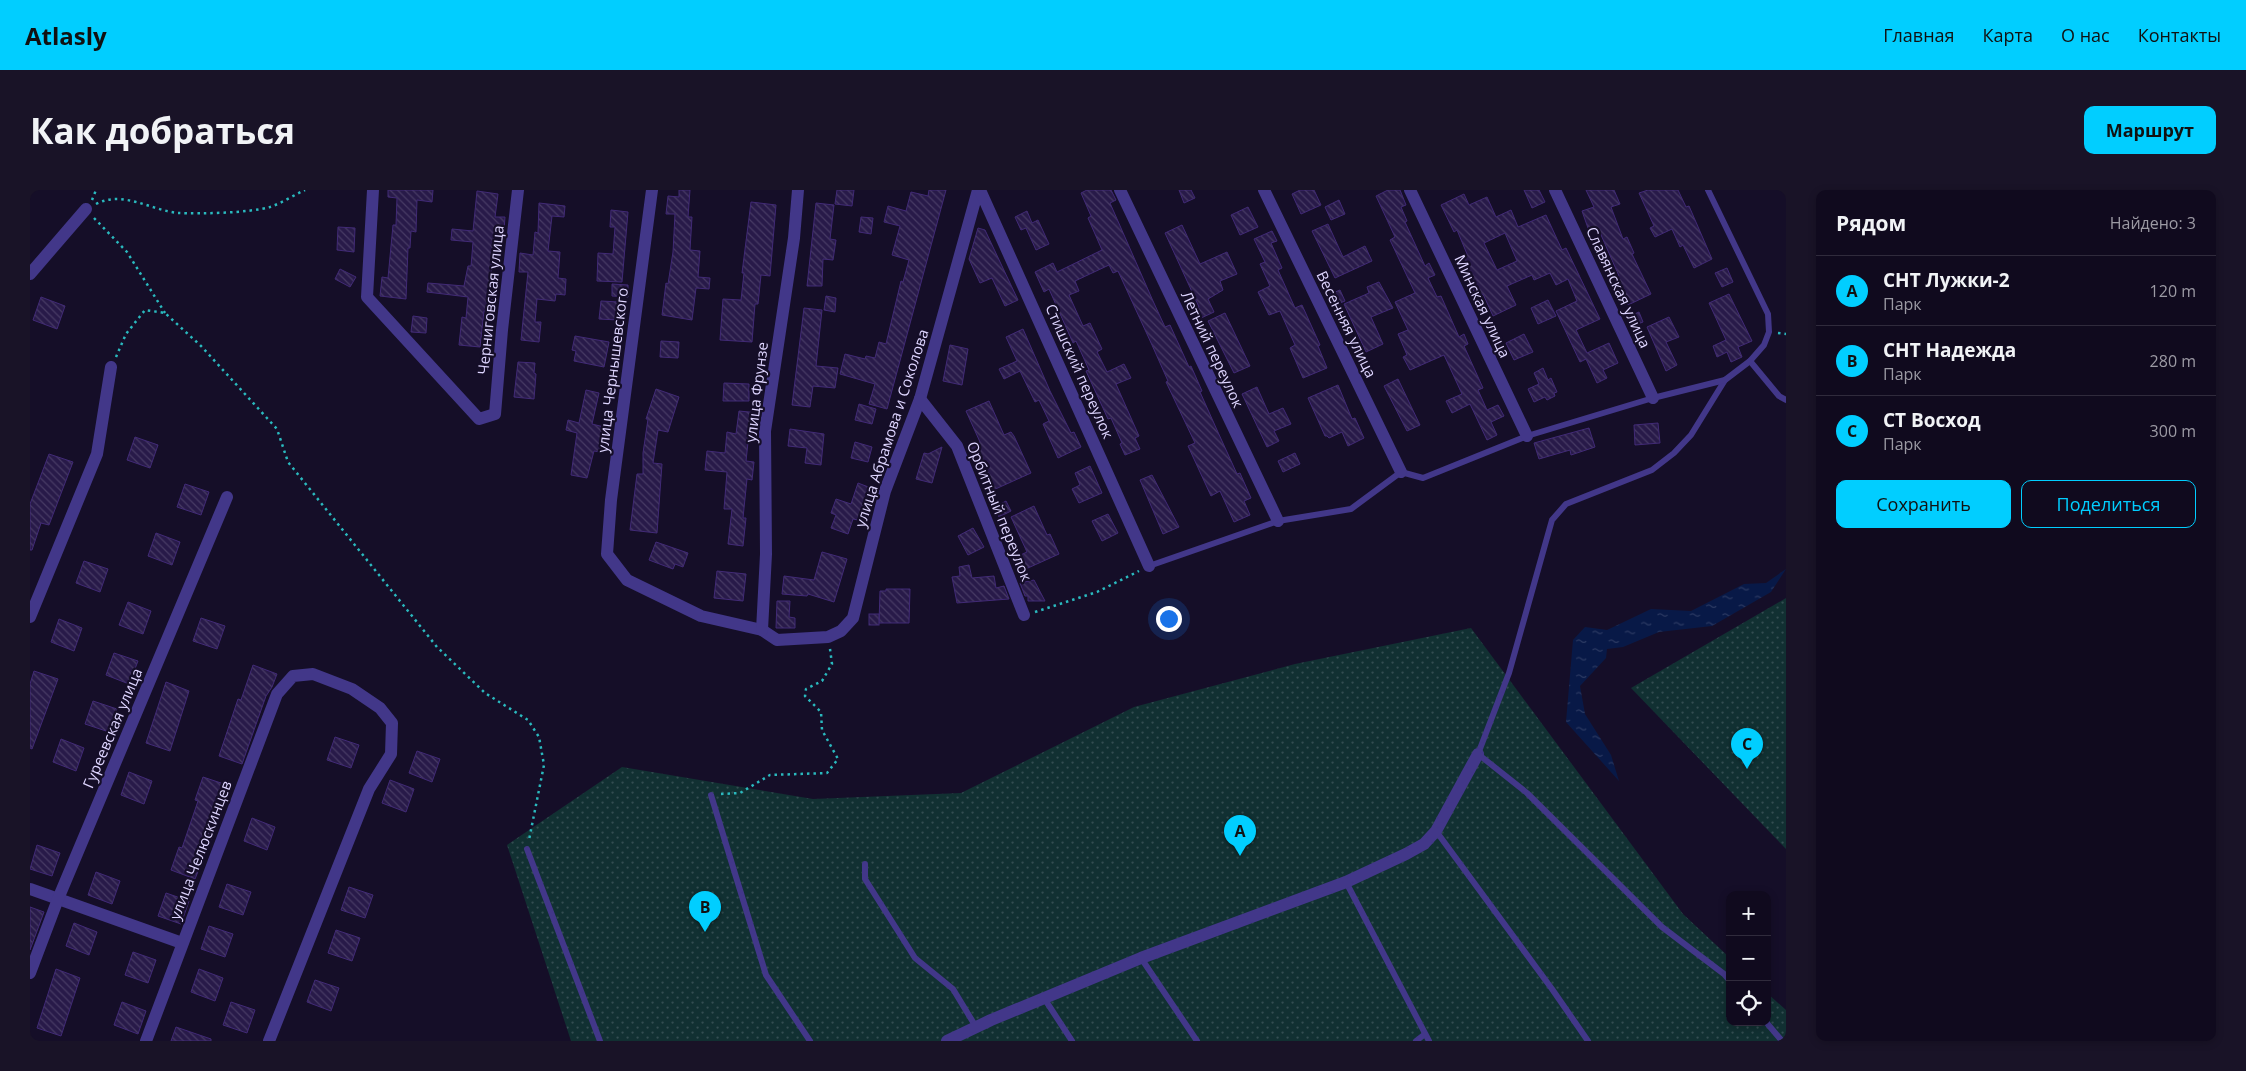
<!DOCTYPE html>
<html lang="ru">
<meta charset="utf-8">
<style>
:root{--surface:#100a1e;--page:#191327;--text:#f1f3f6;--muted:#9c9aa4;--line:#302b3c;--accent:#01ceff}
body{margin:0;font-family:"Open Sans",sans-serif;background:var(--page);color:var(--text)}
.controls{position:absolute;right:15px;bottom:15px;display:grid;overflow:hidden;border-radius:10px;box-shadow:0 2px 8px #0003}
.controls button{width:45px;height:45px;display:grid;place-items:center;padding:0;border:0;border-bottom:1px solid var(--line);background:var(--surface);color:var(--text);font:25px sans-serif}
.you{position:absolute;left:1138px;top:428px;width:18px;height:18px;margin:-12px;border:4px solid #fff;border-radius:50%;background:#1a73e8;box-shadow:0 0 0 8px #1a73e833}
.badge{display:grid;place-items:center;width:32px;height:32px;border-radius:50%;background:var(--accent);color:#111;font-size:16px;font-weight:700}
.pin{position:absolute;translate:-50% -41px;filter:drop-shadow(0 1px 2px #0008)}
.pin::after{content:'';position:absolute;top:26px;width:18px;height:15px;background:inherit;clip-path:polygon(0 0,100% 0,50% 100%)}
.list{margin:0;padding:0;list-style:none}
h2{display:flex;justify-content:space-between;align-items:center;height:65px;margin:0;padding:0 20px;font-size:21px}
h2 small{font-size:16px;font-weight:400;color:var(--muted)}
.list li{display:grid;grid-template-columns:32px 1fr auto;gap:15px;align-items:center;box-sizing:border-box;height:70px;padding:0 20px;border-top:1px solid var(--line)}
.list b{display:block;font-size:19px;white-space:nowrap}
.list p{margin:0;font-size:16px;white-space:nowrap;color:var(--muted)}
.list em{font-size:16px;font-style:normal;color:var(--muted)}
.actions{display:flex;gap:10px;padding:15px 20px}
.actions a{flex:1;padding:11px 0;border:1px solid var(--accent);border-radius:10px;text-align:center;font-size:18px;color:var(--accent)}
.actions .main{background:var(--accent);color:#111}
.icon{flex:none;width:28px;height:28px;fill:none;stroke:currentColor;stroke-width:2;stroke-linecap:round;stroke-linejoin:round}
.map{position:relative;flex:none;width:1756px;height:851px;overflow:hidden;border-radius:10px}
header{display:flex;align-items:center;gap:30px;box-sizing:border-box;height:70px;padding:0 25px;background:var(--accent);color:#111}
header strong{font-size:24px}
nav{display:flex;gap:28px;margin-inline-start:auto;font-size:18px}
.intro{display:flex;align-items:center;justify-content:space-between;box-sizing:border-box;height:120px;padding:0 30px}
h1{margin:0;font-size:35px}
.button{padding:12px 22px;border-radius:10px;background:var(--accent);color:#111;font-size:18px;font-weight:700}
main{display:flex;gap:30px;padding:0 30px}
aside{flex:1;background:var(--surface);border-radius:10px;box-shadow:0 2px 8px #0003}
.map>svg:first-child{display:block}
.park{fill:url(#park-dots)}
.water{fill:url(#water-ripples)}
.building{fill:url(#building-back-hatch);stroke:#412a76;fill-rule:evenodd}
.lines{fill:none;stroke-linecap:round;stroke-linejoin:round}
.path{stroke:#2ab9be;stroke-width:2.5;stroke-dasharray:2.5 4;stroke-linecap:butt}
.lane{stroke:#423789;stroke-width:6}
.street{stroke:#423789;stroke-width:12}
.labels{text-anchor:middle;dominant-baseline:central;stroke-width:4.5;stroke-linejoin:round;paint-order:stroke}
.street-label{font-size:15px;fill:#ded5ff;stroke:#150e28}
</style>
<header>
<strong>Atlasly</strong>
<nav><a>Главная</a><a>Карта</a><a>О нас</a><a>Контакты</a></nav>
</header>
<div class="intro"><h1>Как добраться</h1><a class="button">Маршрут</a></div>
<main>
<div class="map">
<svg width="1756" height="851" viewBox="0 0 1756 851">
<defs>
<pattern id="park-dots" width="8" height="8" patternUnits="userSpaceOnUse" patternTransform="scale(1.25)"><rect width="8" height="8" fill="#113032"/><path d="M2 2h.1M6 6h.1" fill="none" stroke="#334d51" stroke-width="1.8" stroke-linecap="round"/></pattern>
<pattern id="water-ripples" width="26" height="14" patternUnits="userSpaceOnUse" patternTransform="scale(1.25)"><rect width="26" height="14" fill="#081947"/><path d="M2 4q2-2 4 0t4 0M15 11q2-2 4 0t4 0" fill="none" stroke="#2c3a63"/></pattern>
<pattern id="building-back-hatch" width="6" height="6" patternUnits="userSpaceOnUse" patternTransform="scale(1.25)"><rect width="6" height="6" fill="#281a49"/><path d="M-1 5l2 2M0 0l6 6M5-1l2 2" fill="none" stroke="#473a64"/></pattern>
</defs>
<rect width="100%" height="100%" fill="#150e28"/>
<g class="park">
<polygon points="1756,408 1756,659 1601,498"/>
<polygon points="1441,438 1653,724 1700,768 1700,832 1737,832 1737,803 1756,820 1756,851 541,851 477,655 592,577 783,609 931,603 1104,517 1265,474"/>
</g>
<polygon class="water" points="1756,379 1741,402 1682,436 1629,442 1593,457 1577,459 1576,468 1550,496 1555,524 1581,565 1589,591 1536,532 1543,450 1555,437 1577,440 1621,419 1661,421 1714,394 1736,393"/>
<g class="building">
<polygon points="358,0 403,0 402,12 387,10 386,42 381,41 380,58 378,58 376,109 350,106 352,87 358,88 363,35 366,35 367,8 358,7"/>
<polygon points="649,0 660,0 658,27 662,27 660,60 670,61 668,87 680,88 679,99 666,98 662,130 632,125 636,93 638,94 643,62 645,24 636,24 638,6 649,7"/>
<polygon points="807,0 824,0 822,16 805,14"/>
<polygon points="899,0 916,0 857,219 839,214 845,194 810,184 815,164 835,169 836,166 845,168 849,152 856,154 871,91 873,92 879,70 862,65 870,36 854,32 858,16 876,21 881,2 898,6"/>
<polygon points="1057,0 1081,0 1086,10 1080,13 1123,111 1135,137 1140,135 1159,177 1161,176 1172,201 1170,202 1187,240 1207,284 1210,283 1221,308 1214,311 1220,325 1204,332 1190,301 1181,306 1158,256 1165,253 1136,192 1138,191 1122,155 1088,81 1083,83 1079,75 1045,91 1049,101 1039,105 1053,136 1060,133 1072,159 1067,162 1077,182 1094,174 1101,188 1086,194 1109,246 1105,248 1110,259 1095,265 1090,254 1092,253 1081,228 1078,229 1056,181 1059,180 1046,151 1043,153 1019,99 1014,102 1005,82 1023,73 1027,82 1072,60 1058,28 1061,26 1051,3"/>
<polygon points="1149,0 1161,0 1165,8 1154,13"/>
<polygon points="1270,0 1284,0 1291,15 1271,24 1262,4"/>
<polygon points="1358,0 1370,0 1376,15 1371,17 1377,31 1375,32 1395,76 1399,73 1405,85 1398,88 1407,107 1411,106 1429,147 1434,144 1438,154 1434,156 1453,198 1448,200 1457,220 1468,215 1474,226 1461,232 1467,245 1457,250 1440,214 1422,223 1416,211 1432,204 1414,165 1380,180 1373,167 1377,165 1368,144 1378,140 1365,112 1385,103 1360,50 1365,47 1346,6"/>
<polygon points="1494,0 1509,0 1515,12 1502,18"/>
<polygon points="1556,0 1584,0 1590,14 1581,17 1593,49 1597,47 1604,63 1602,64 1621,104 1598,115 1585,87 1589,86 1568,38 1559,41 1552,21 1564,17"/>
<polygon points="1618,0 1648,0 1656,17 1659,16 1682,69 1664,78 1653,55 1650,57 1642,39 1625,47 1620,38 1624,36 1609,3"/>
<polygon points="447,1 468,4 465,27 475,27 474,40 465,39 459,109 463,110 461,121 454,121 450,157 429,155 432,127 436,128 438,107 397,102 398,93 434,96 438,76 441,76 443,52 421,50 422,39 443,41"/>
<path d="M1434 4 1439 15 1457 7 1466 27 1481 20 1488 37 1516 25 1532 60 1536 58 1570 129 1546 140 1557 163 1579 153 1588 173 1573 180 1577 188 1567 193 1556 169 1550 172 1526 121 1547 111 1538 89 1526 95 1520 83 1504 90 1502 85 1477 96 1486 115 1463 126 1453 104 1447 107 1442 97 1446 95 1433 66 1437 64 1427 40 1424 42 1411 15ZM1475 43 1487 71 1467 80 1454 53Z"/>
<polygon points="1309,10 1315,24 1301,30 1295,17"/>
<polygon points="721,12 746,15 740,86 731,85 728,114 725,114 722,152 690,150 693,109 711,110 714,83 712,83"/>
<polygon points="509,13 535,16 534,27 522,26 518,61 530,62 528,88 536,89 535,105 526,104 525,111 507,109 505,132 511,132 509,152 491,150 498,82 489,82 490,63 503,65 505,42 508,43"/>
<polygon points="786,13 804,15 800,49 806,50 803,70 793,69 792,96 777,96"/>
<polygon points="1218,17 1228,37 1210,45 1201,25"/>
<polygon points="581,20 598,22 592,92 567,91 568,63 583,64 585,37 580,37"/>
<polygon points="997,21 1002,33 1008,30 1019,54 1006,60 996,38 991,40 985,27"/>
<polygon points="831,27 843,28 841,44 829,42"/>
<polygon points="1298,34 1313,67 1335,56 1342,71 1305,88 1282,41"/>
<polygon points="1152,35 1170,74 1197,62 1207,84 1190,91 1193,100 1178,109 1184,122 1169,129 1164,119 1169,117 1135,43"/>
<polygon points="308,37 325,38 324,62 307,60"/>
<polygon points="948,38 955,40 988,110 975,116 962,88 950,93 939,69"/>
<polygon points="1242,41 1247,51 1241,53 1252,78 1248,80 1265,118 1272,115 1290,155 1288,156 1297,178 1273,188 1260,158 1265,155 1250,121 1239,125 1228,102 1240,96 1230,74 1235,72 1224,49"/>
<polygon points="1697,78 1703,92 1692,97 1685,83"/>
<polygon points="310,79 326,87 320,97 305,89"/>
<polygon points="1349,92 1363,118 1341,127 1353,154 1336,162 1314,114 1339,103 1337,97"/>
<polygon points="582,94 598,95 598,107 582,106"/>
<polygon points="1310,100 1315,111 1303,116 1298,105"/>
<polygon points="1699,104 1722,151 1708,157 1712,167 1701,172 1697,162 1687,167 1683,156 1696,150 1679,113"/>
<polygon points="796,106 806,108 805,122 794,120"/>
<polygon points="11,107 35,116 27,139 3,130"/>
<polygon points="1518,110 1526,126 1508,134 1501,118"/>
<polygon points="571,111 589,112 588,130 569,129"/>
<polygon points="774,118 792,120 786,176 808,178 805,198 783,196 780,217 762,215"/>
<polygon points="1609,122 1613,132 1603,136 1598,127"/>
<polygon points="1195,123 1220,176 1204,183 1178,131"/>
<polygon points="383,126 397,128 396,143 381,142"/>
<polygon points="1639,127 1649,147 1636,152 1647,175 1636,181 1617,137"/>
<polygon points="993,139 1020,201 1041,243 1044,242 1051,257 1028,268 1013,234 1019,231 1009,210 1005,212 990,181 974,189 969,179 987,171 976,147"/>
<polygon points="1494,144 1503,162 1484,170 1476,153"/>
<polygon points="545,146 579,152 574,177 544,171 546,161 542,160"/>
<polygon points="631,151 649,152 648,168 630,167"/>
<polygon points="920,155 938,159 932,195 913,191"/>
<polygon points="488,172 505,173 504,183 506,184 504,209 484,207"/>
<polygon points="1513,178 1518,190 1521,188 1527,202 1524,203 1525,206 1517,210 1515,207 1504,212 1498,199 1509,194 1504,183"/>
<polygon points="1368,189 1390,235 1377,241 1354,196"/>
<polygon points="694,193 719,194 719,211 693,211"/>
<polygon points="1308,195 1322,229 1325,228 1334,248 1318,256 1312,242 1299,248 1297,246 1295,246 1278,208"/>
<polygon points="1227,197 1239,224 1253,218 1261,234 1244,241 1249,251 1237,257 1212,204"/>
<polygon points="626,199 649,207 638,242 628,240 623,273 632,274 627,343 600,340 607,284 613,284 613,263 618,229 616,229"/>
<polygon points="556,200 569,203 562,234 574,237 570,262 564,261 557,288 541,285 547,243 536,240 538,230 549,233"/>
<polygon points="959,211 974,245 981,242 984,246 1001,283 961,301 948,272 946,273 939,258 950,252 936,221"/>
<polygon points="829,214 846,219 842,234 825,230"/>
<polygon points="709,221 729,223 727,244 719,243 716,271 724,272 722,290 717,289 713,328 716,328 713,356 698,354 702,319 694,319 697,282 675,280 677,261 695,263 697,242 706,244"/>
<polygon points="1628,233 1630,253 1605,255 1604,235"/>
<polygon points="1559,238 1565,257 1541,265 1540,260 1509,269 1504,253"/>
<polygon points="760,239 794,244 791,275 775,273 777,258 758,256"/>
<polygon points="105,247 128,255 120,278 97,270"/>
<polygon points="825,252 842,257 838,272 821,268"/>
<polygon points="912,257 902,293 886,289 894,263 898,264"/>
<polygon points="1265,263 1270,274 1253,282 1248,271"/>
<polygon points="19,264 43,272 19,335 11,333 2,360 0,360 0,314"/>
<polygon points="1060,276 1072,303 1049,313 1042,299 1050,295 1045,283"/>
<polygon points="1122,285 1149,337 1133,344 1110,290"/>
<polygon points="828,293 841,298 828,330 823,329 818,344 801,338 806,325 801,323 806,309 821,314"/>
<polygon points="155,294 179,302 171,325 147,317"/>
<polygon points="976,311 981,321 969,327 965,317"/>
<polygon points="1004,316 1017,345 1020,344 1029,364 989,382 982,369 997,362 981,327"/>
<polygon points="1078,324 1088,343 1072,351 1062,331"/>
<polygon points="943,338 954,357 938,365 928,346"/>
<polygon points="126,343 150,352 142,375 118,366"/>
<polygon points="626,352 658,363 653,377 645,374 643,379 619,370"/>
<polygon points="792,362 817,369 804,412 778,404 777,406 752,404 754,386 784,390"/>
<polygon points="54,371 78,379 70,402 46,393"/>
<polygon points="939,375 942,388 964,386 966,398 974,396 979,409 927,413 922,387 930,386 929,377"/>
<polygon points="687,381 716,384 713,411 684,408"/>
<polygon points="1004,390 1015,411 998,411 998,406 995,406 990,393"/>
<polygon points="856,399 880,399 879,433 849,433 850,401 856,401"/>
<polygon points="747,411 760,411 759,427 765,428 765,438 746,438"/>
<polygon points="98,412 121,421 113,444 89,435"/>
<rect x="839" y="424" width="10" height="11"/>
<polygon points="171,428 195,436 187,459 163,451"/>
<polygon points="29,429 52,438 44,461 21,452"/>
<polygon points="84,463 108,471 99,494 76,485"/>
<polygon points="223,475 247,484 242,497 236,506 212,574 189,566 208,509 211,510"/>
<polygon points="4,481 28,489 2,559 0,558 0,494"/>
<polygon points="136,492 159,501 140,561 116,553"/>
<polygon points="63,511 87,519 79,542 55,534"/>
<polygon points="305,547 329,555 321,578 297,570"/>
<polygon points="31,549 54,558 46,581 23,572"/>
<polygon points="387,561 410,569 402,592 379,583"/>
<polygon points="99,582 122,591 114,614 91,605"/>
<polygon points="173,587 197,595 183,636 186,637 165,689 141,680 149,657 152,658 168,611 165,610"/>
<polygon points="360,590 384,599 376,622 352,613"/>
<polygon points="222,628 245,637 237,660 214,651"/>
<polygon points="7,655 30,663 22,686 0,679"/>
<polygon points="66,682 90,691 82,714 58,705"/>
<polygon points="197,694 221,702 213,725 189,717"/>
<polygon points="319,697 343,705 335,728 311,720"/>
<polygon points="136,703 159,711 151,734 128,726"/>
<polygon points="0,717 14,722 0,760"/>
<polygon points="44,733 67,742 59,765 36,756"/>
<polygon points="179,736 203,744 195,767 171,759"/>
<polygon points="306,740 330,748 322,771 298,763"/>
<polygon points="103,762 126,770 118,793 95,785"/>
<polygon points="26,779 50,788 31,846 7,838"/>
<polygon points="169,779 193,788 185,811 161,802"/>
<polygon points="285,790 309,798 301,821 277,812"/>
<polygon points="92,812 116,821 108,844 84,835"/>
<polygon points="201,812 225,820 217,843 193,835"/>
<polygon points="146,837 181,849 181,851 141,851"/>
</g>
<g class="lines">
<g class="path">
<polyline points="62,10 66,0"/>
<path d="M66 14C93 0 120 20 148 23 171 24 219 23 240 17 252 13 264 5 275 0"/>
<polyline points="64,28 97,62 135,123"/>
<polyline points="1748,143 1756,144"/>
<polyline points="86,167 96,144 115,120 135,123 171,156 247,239 258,272 407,457 455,503 498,530 509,547 514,575 499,650"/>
<polyline points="1005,422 1067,402 1109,381"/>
<polyline points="691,604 710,603 740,585 797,583 808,569 792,540 791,522 775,506 776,499 792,491 802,474 800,459"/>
</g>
<g class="lane">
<polyline points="1720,171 1749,206 1756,210"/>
<polyline points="1695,190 1661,245 1644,263 1622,280 1536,314 1522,330 1479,483 1448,564 1497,603 1632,737 1694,784 1700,791"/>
<polyline points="1119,376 1248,331 1321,319 1371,282 1393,288 1497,246 1623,208 1695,190 1720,171 1734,155 1739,142 1738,124 1678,0"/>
<polyline points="681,605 736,785 780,851"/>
<polyline points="1406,641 1522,799 1558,851"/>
<polyline points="497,659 570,851"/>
<polyline points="835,674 835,689 885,768 923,799 946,837"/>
<polyline points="1316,692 1399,851"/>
<polyline points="1111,768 1167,851"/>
<polyline points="1014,808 1042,851"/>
<polyline points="1736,832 1752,851"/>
<polyline points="1386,851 1395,844"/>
</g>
<g class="street">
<polyline points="343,0 337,107 449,229 465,224 472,140 488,0"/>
<polyline points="622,0 581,310 577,364 597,390 671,426 732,440 747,450 798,447 811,441 823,428 855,301 890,209 948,0"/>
<polyline points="950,0 1119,376"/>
<polyline points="1090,0 1248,331"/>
<polyline points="1234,0 1371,282"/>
<polyline points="1380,0 1497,246"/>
<polyline points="1525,0 1623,208"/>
<polyline points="0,84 56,19"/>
<polyline points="890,209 927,256 994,425"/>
<polyline points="0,427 67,264 81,177"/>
<polyline points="732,440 736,364 735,241 764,48 768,0"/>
<polyline points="0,699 152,753"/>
<polyline points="0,783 28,709 197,307"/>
<polyline points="116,851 247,504 263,486 283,484 322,499 350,518 362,533 361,564 339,599 239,851"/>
<polyline points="917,851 961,830 1111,768 1316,692 1376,664 1394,654 1406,641 1448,564"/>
</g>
</g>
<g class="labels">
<g class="street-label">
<text transform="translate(1589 97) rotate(65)">Славянская улица</text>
<text transform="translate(460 110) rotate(-84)">Черниговская улица</text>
<text transform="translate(1453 116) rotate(65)">Минская улица</text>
<text transform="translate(1317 134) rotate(64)">Весенняя улица</text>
<text transform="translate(1183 159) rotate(65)">Летний переулок</text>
<text transform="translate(582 180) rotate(-83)">улица Чернышевского</text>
<text transform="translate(1050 181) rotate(66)">Стишский переулок</text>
<text transform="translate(726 202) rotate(-83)">улица Фрунзе</text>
<text transform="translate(861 238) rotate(-72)">улица Абрамова и Соколова</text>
<text transform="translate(970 321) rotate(68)">Орбитный переулок</text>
<text transform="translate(82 538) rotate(-67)">Гуреевская улица</text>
<text transform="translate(170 660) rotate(-69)">улица Челюскинцев</text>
</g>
</g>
</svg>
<div class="controls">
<button>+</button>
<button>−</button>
<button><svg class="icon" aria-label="locate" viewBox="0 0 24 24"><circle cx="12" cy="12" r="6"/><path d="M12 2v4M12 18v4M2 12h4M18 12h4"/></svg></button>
</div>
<div class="you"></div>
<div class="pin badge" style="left:1210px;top:666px">A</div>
<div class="pin badge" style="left:675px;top:742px">B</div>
<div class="pin badge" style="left:1717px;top:579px">C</div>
</div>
<aside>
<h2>Рядом<small>Найдено: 3</small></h2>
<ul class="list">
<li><span class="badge">A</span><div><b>СНТ Лужки-2</b><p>Парк</p></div><em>120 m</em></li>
<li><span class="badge">B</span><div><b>СНТ Надежда</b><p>Парк</p></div><em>280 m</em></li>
<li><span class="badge">C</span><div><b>СТ Восход</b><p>Парк</p></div><em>300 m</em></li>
</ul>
<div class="actions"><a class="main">Сохранить</a><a>Поделиться</a></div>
</aside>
</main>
